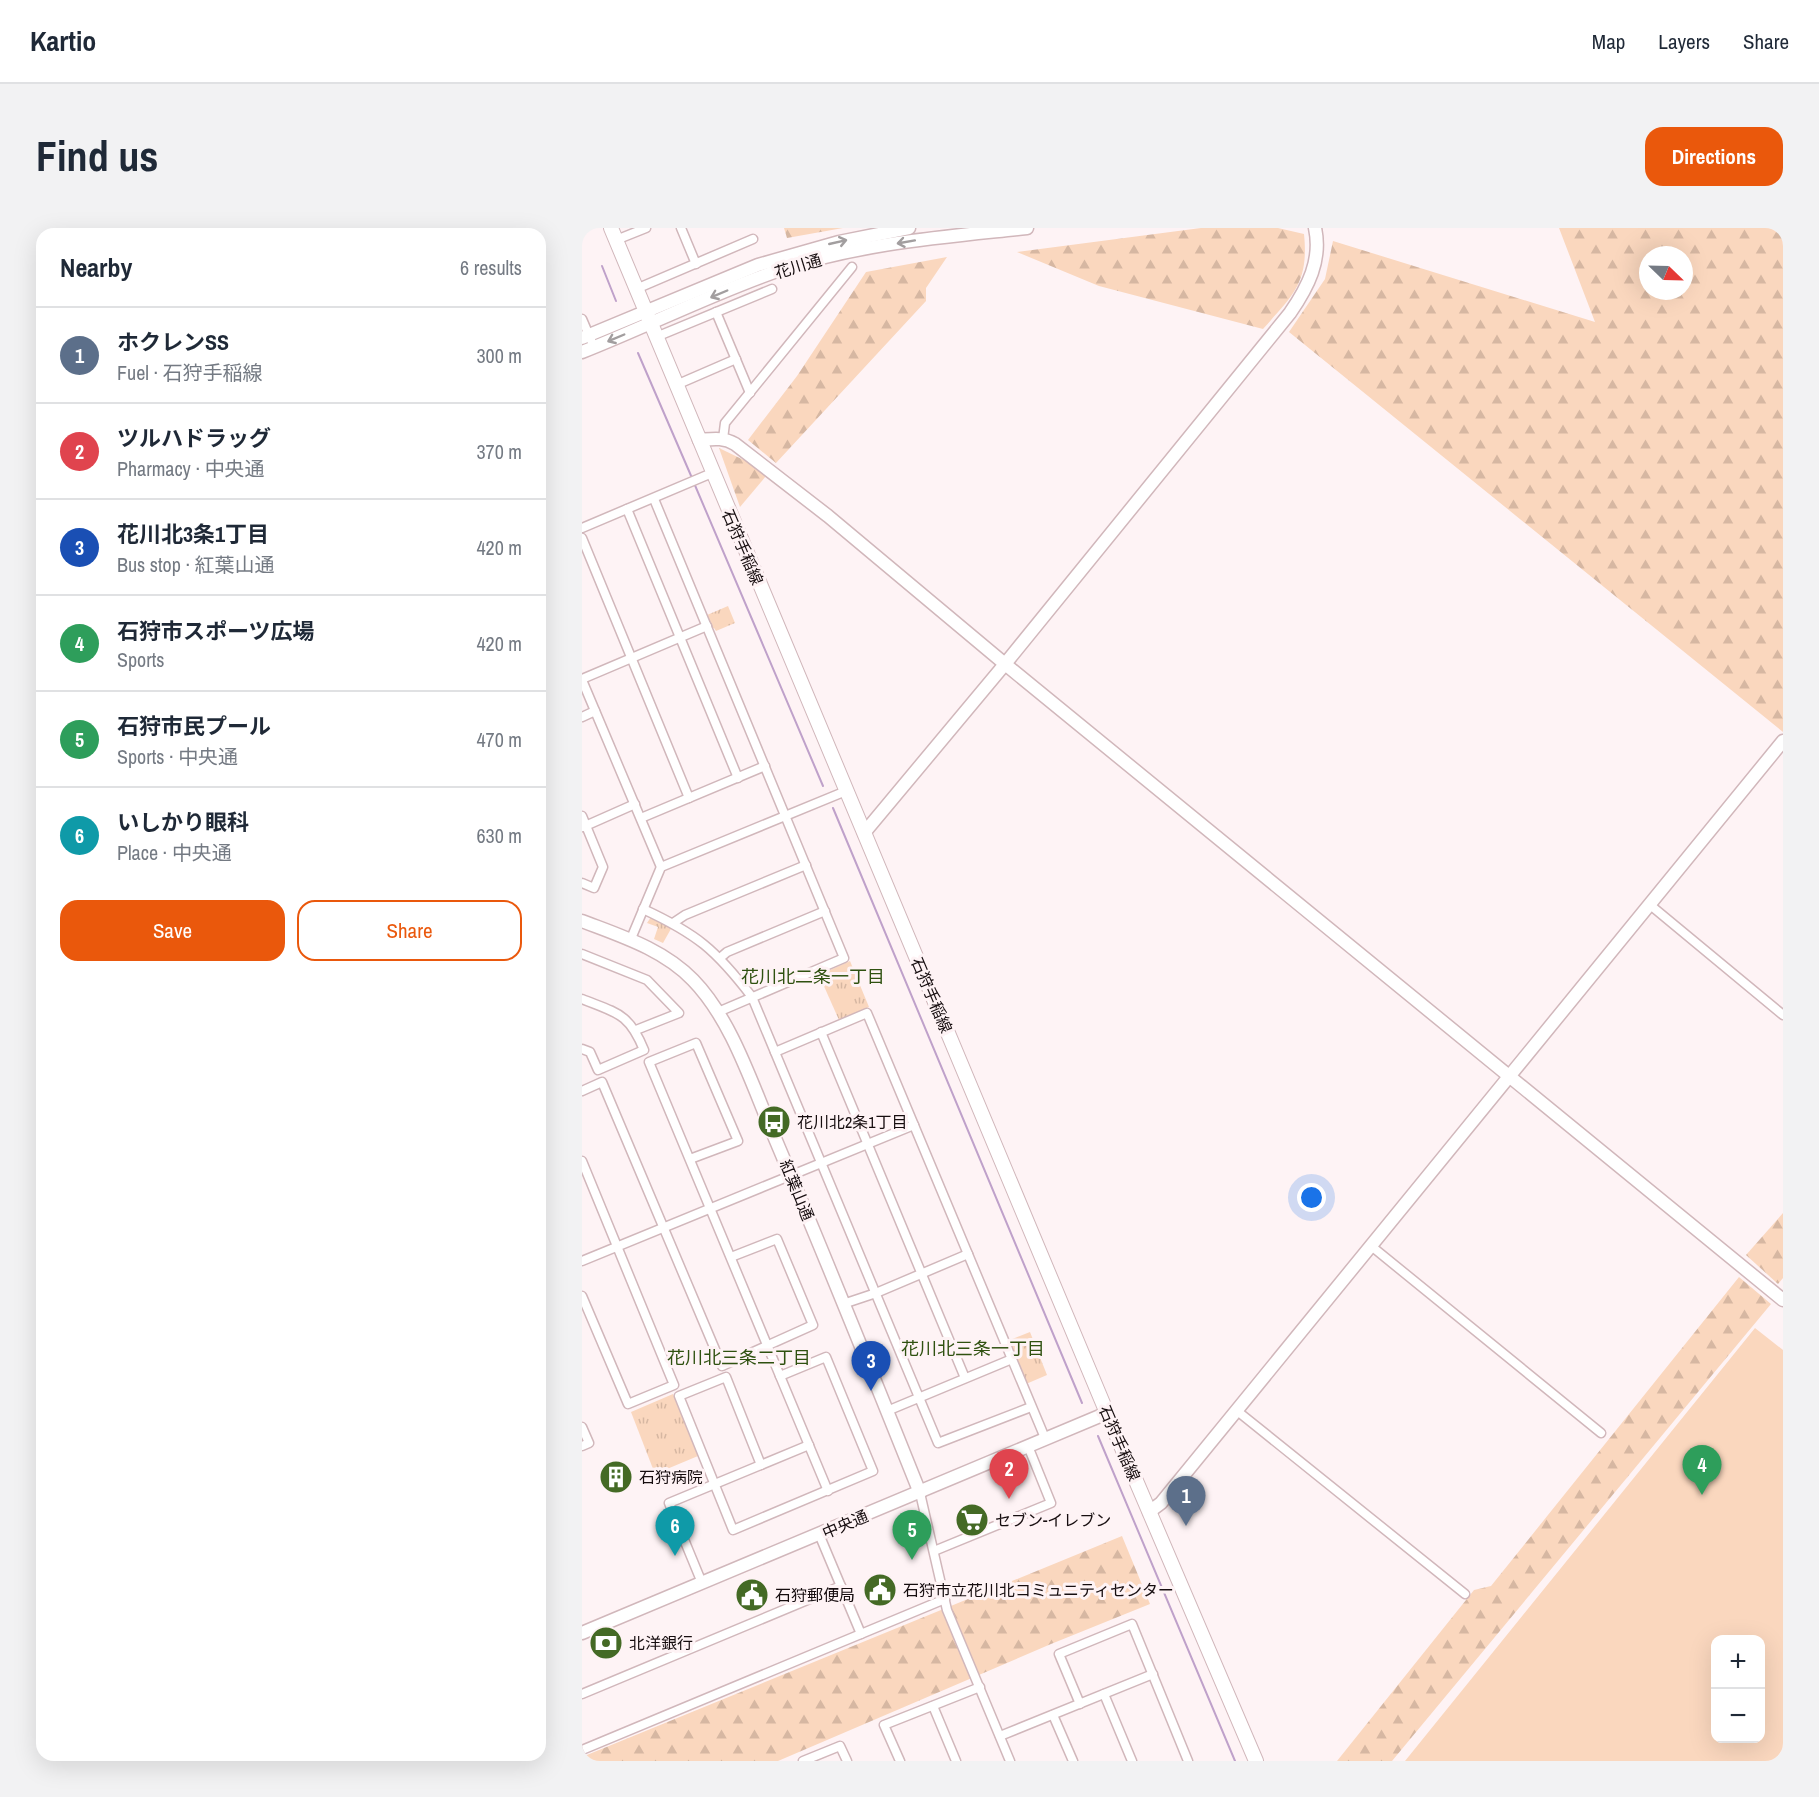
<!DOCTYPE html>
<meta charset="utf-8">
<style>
:root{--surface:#fff;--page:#f2f2f3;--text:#1f2937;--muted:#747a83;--line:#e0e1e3;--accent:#ea580c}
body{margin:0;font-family:"Archivo Narrow","Noto Sans JP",sans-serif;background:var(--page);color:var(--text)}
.controls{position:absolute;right:18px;bottom:18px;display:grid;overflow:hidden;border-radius:12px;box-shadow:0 6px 24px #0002}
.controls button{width:54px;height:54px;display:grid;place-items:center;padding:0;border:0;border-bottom:2px solid var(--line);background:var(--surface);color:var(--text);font:30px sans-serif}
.compass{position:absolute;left:1057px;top:18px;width:54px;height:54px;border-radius:50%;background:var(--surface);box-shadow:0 6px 24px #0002;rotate:113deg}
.you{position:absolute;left:730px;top:970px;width:21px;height:21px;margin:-15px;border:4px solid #fff;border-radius:50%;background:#1a73e8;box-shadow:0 0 0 9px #1a73e833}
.badge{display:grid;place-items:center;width:39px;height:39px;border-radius:50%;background:var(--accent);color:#fff;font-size:20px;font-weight:700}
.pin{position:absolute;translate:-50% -50px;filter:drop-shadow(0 2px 3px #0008)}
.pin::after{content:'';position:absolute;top:32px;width:21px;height:18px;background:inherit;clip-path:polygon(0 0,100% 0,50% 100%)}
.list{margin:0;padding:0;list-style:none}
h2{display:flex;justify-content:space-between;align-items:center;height:78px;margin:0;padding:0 24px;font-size:26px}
h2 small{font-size:20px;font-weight:400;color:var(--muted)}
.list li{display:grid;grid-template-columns:39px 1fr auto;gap:18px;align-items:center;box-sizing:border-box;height:96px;padding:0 24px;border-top:2px solid var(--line)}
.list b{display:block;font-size:22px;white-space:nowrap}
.list p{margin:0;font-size:20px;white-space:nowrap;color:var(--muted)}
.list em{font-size:20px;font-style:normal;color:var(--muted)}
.actions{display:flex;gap:12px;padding:18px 24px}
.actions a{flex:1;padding:14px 0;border:2px solid var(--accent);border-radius:18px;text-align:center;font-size:21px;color:var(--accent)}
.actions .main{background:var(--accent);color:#fff}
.map{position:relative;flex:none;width:1201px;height:1533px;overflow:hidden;border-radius:18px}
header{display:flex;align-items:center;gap:36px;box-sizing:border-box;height:84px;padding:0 30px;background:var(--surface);border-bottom:2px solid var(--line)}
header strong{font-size:28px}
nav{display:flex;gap:33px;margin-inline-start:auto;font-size:21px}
.intro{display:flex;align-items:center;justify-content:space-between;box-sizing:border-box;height:144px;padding:0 36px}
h1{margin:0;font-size:42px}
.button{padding:15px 27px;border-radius:18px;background:var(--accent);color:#fff;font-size:21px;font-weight:700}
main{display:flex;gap:36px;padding:0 36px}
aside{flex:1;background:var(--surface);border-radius:18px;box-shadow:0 6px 24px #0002}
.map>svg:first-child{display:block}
.grass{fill:url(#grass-tufts)}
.forest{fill:url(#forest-firs);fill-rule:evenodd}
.pitch{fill:#fad7be;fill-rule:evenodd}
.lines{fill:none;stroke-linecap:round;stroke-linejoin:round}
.stream{stroke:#bfa1ca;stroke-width:2}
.street-casing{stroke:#d1b7bb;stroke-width:11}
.secondary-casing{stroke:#d1b7bb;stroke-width:15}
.primary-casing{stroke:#d1b7bb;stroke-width:16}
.street{stroke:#fff;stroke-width:8}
.secondary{stroke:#fff;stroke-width:12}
.primary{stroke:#fff;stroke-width:14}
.oneway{stroke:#a29e9f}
.labels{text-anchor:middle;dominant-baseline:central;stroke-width:6;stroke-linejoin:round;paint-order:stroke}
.street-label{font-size:16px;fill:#160d0f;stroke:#fef3f5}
.poi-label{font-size:16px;fill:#160d0f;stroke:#fef3f5;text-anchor:start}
.neighbourhood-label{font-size:18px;fill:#2f5110;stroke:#fef3f5}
</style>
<header>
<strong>Kartio</strong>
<nav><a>Map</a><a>Layers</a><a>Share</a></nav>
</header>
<div class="intro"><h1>Find us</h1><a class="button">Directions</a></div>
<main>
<aside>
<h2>Nearby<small>6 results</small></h2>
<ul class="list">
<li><span class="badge" style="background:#5c6f8a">1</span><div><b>ホクレンSS</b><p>Fuel · 石狩手稲線</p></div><em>300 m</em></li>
<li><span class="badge" style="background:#e0444e">2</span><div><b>ツルハドラッグ</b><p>Pharmacy · 中央通</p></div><em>370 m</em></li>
<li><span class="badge" style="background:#1a4fb4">3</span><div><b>花川北3条1丁目</b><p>Bus stop · 紅葉山通</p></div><em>420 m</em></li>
<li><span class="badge" style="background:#2e9e5b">4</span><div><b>石狩市スポーツ広場</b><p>Sports</p></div><em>420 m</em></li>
<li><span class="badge" style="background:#2e9e5b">5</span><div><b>石狩市民プール</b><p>Sports · 中央通</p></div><em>470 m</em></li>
<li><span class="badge" style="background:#0f9aa8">6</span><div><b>いしかり眼科</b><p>Place · 中央通</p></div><em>630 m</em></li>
</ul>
<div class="actions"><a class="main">Save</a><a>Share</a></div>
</aside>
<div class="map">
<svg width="1201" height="1533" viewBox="0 0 1201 1533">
<defs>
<pattern id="grass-tufts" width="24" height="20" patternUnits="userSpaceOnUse" patternTransform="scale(1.5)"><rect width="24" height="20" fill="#fad7be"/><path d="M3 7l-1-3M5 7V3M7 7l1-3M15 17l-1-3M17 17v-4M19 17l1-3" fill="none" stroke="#d6b7a2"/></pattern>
<pattern id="forest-firs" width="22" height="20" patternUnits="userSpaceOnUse" patternTransform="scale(1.5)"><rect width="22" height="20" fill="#fad7be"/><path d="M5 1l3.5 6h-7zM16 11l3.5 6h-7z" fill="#d6b7a2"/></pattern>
</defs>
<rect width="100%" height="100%" fill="#fef3f5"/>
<g class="grass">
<polygon points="146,378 153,395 134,403 132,400 130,400 125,387"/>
<polygon points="69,689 90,699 81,715 72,711 76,699 65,695"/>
<polygon points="268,733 287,779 257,792 237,747"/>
<polygon points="448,1104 465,1147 444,1156 425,1113"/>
<polygon points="91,1166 116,1228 73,1246 49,1184"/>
</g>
<g class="forest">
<polygon points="202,0 261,0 205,10"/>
<path d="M619 0H696L722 6C727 55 711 67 681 101L517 58 435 24Z"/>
<path d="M977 0H1201V504L707 104 743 51 751 13 1013 94ZM1066 27H1102V63H1066Z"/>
<polygon points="365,29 344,60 344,73 194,235 166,212 215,148 284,44"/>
<polygon points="137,220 166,234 184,248 158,279"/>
<polygon points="1201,985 1201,1050 1196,1056 1164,1027"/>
<polygon points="1157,1049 1189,1076 810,1533 755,1533 892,1362 909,1358"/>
<polygon points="540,1308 568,1376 469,1416 196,1533 0,1533 0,1529"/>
</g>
<path class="pitch" d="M1173 1100 1201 1122V1521L1192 1533H823ZM1134 1412H1178V1510H1134Z"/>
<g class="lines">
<g class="stream">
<polyline points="4,0 5,2"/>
<polyline points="20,38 34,73"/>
<polyline points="56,125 110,250"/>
<polyline points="112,255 241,558"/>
<polyline points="251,580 500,1175"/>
<polyline points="516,1208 653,1533"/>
</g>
<g class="street-casing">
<g id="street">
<polyline points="99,0 114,36"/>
<polyline points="34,12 64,0"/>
<polyline points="54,61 171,11"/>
<polyline points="134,84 168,165"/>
<polyline points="0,91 12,119"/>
<polyline points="74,109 190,61"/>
<polyline points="94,157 154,131"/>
<polyline points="141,211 143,195 270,39"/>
<polyline points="72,271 262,730 136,784"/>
<polyline points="45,281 156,550"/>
<polyline points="0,300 130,245"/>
<polyline points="0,310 107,570"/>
<polyline points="0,451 125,398"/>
<polyline points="0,452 79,639"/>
<polyline points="0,489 13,483"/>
<polyline points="0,588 21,639 12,660 0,655"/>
<polyline points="59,590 183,538"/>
<polyline points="1,599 53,576"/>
<polyline points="1067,676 1201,787"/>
<path d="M61 681C115 706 134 722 170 769L356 1215 449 1179"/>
<polyline points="91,695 103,687 224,637"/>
<polyline points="48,713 79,639 264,563"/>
<polyline points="0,726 65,752 97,785 54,802"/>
<polyline points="138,730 145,724 243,683"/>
<path d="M0 771C35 785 47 785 62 822L16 842 8 824 0 821"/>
<polyline points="239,804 383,1150"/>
<polyline points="193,824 285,785 463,1210"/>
<polyline points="0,863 20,854 140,1138 231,1097 195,1011 149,1029"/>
<polyline points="108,931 156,913 114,815 67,834 246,1263"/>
<polyline points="0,933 92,1157 46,1176 0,1068"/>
<polyline points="788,1017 1019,1205"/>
<polyline points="0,1033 332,897"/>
<polyline points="261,1076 294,1065 386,1026"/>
<polyline points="654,1182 883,1366"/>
<polyline points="305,1183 430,1131"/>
<polyline points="0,1199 7,1215 0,1218"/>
<polyline points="179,1237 144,1149 97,1168 151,1302 291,1243 244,1129 198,1148"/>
<polyline points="338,1265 365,1382 428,1533"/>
<polyline points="237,1306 279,1406"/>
<polyline points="352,1323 469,1275 446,1218"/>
<polyline points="120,1355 87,1275 227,1217"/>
<polyline points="0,1466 259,1358"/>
<polyline points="522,1466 550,1533"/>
<polyline points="498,1476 477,1426 550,1396 606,1533"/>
<polyline points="351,1478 374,1533"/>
<polyline points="471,1487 491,1533"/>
<polyline points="418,1508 571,1446"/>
<polyline points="0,1522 363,1371"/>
<polyline points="221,1533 258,1518 265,1533"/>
<polyline points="318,1533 302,1497 398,1459"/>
</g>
</g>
<g class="secondary-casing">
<g id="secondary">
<polyline points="0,110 176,37 257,14 327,0"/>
<path d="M0 124C66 98 131 65 198 42 278 15 362 9 445 0"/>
<path d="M117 212C131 211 141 209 153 216L246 288 423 436 1201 1072"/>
<path d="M282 605 423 436 708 85C726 59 740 32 733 0"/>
<path d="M0 693C39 708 81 721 111 752 150 792 170 857 192 908 242 1026 290 1145 338 1265"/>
<polyline points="567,1284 579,1275 1201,513"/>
<polyline points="0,1405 525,1185"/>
</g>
</g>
<g class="primary-casing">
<polyline id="primary" points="29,0 525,1185 674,1533"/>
</g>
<use href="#street" class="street"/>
<use href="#secondary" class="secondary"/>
<use href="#primary" class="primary"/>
</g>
<defs><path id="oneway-shaft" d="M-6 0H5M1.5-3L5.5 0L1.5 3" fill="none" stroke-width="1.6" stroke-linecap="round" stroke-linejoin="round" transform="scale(1.5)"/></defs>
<g class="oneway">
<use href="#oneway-shaft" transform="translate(256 14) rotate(-13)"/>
<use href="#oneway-shaft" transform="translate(324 14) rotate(170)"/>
<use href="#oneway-shaft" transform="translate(137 66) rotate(157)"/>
<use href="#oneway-shaft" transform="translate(34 110) rotate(157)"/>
</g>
<defs>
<g id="bus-disc" transform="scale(1.725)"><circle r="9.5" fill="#446a25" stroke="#fef3f5"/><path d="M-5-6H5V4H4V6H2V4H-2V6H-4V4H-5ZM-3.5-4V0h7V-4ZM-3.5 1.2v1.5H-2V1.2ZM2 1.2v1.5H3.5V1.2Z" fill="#fff"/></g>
<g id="building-disc" transform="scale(1.725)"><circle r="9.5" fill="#446a25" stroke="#fef3f5"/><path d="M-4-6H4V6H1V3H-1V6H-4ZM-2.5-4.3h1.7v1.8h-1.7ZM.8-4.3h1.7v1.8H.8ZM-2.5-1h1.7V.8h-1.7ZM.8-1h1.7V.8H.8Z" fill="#fff"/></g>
<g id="supermarket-disc" transform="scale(1.725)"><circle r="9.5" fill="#446a25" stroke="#fef3f5"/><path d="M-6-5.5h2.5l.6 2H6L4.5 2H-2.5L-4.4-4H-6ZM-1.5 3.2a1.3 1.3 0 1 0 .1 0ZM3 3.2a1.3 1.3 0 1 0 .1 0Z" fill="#fff"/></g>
<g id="civic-disc" transform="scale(1.725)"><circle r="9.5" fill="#446a25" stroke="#fef3f5"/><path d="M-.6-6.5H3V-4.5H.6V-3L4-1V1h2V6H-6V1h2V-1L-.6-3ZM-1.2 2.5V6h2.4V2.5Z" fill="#fff"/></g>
<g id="bank-disc" transform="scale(1.725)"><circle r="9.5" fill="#446a25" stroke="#fef3f5"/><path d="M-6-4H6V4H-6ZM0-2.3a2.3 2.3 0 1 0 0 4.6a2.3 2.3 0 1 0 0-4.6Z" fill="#fff"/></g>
</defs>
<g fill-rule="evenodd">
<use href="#bus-disc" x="192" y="894"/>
<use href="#building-disc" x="34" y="1249"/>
<use href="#supermarket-disc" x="390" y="1292"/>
<use href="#civic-disc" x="298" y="1362"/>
<use href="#civic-disc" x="170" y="1367"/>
<use href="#bank-disc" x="24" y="1415"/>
</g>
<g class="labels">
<g class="street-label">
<text transform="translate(216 38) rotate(-17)">花川通</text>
<text transform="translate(161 319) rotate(67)">石狩手稲線</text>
<text transform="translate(350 767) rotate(67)">石狩手稲線</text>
<text transform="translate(215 962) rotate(68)">紅葉山通</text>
<text transform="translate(538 1215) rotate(67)">石狩手稲線</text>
<text transform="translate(263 1296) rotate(-23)">中央通</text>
</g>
<g class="poi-label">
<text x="215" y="894">花川北2条1丁目</text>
<text x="57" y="1249">石狩病院</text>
<text x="413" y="1292">セブン-イレブン</text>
<text x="321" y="1362">石狩市立花川北コミュニティセンター</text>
<text x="193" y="1367">石狩郵便局</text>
<text x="47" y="1415">北洋銀行</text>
</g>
<g class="neighbourhood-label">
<text x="231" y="748">花川北二条一丁目</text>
<text x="391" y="1120">花川北三条一丁目</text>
<text x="157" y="1129">花川北三条二丁目</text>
</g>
</g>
</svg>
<div class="controls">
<button>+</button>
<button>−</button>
</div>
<svg class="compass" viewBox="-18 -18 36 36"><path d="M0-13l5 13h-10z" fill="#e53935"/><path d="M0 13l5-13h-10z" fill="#747a83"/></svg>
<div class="you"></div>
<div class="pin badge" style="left:604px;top:1298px;background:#5c6f8a">1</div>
<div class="pin badge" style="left:427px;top:1271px;background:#e0444e">2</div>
<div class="pin badge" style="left:289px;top:1163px;background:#1a4fb4">3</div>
<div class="pin badge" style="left:1120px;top:1267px;background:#2e9e5b">4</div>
<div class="pin badge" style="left:330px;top:1332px;background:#2e9e5b">5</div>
<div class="pin badge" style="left:93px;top:1328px;background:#0f9aa8">6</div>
</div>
</main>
